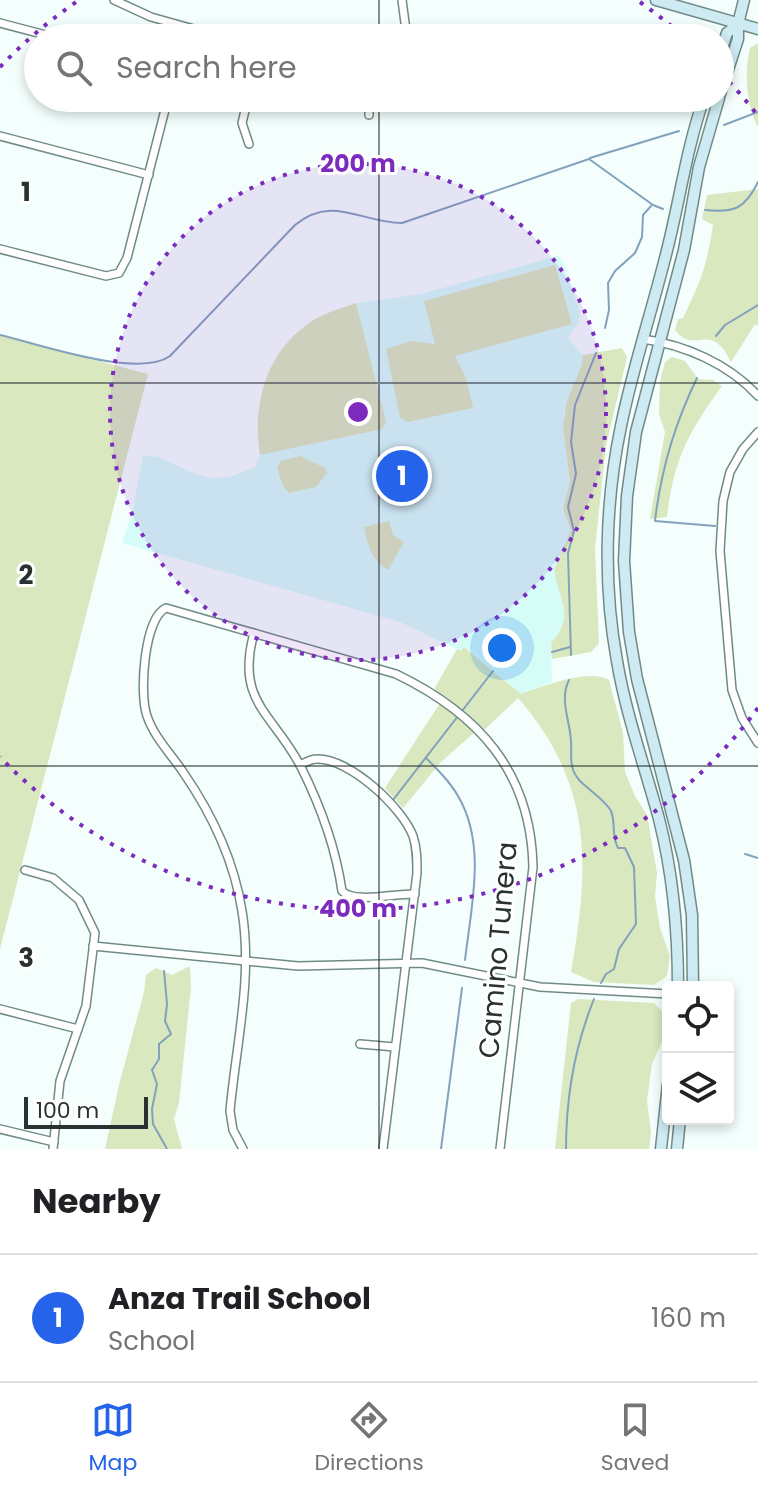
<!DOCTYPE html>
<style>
:root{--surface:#fff;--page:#f2f2f2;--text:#202124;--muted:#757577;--line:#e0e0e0;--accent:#2563eb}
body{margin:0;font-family:Poppins,sans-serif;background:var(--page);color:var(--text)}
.controls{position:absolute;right:24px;bottom:24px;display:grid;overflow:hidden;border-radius:8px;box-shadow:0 4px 12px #0003}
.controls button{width:72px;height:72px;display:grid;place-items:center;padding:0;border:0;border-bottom:2px solid var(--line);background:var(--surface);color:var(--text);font:40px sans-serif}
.scale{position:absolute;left:24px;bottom:20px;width:124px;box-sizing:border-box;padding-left:8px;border:4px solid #273231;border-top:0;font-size:22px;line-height:28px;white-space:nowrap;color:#273231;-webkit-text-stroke:6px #fff;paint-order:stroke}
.you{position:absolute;left:502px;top:648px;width:28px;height:28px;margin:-20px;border:6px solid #fff;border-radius:50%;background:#1a73e8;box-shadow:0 0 0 12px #1a73e833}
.badge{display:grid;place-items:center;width:52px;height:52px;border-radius:50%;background:var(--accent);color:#fff;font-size:26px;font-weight:700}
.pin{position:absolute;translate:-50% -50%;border:4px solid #fff;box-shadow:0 2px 8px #0006}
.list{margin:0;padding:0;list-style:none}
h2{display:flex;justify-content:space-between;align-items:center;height:104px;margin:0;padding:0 32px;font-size:34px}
h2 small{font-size:26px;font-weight:400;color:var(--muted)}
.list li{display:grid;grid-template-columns:52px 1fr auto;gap:24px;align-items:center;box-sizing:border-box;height:128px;padding:0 32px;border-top:2px solid var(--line)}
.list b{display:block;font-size:30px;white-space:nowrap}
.list p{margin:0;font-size:26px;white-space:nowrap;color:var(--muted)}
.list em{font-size:26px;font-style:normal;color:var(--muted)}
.icon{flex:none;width:44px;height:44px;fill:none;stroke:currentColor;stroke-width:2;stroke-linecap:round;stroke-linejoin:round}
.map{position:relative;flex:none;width:758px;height:1149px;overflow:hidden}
.search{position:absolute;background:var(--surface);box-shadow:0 4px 12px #0003;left:24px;right:24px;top:24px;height:88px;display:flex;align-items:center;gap:20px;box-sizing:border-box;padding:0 28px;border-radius:44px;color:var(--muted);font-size:30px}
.sheet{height:232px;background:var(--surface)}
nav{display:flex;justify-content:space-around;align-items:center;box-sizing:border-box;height:112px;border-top:2px solid var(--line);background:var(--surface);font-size:22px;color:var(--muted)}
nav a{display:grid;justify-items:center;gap:4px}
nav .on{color:var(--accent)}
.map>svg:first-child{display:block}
.built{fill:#d5fcf7}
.green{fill:#d9e8be}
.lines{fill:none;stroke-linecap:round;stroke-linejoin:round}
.stream{stroke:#83a1bc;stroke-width:2}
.street-casing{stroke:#708b87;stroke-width:10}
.secondary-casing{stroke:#708b87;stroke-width:13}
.street{stroke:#fff;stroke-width:7}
.secondary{stroke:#ceeaf2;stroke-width:10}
.grid{fill:none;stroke:#273231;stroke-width:2;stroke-opacity:0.55}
.ring{fill:none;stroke:#7b2cbf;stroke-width:4;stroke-dasharray:4 8}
.labels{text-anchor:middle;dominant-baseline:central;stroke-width:6;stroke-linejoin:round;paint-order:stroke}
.street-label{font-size:28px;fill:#273231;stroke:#fff}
.grid-label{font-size:26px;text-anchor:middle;font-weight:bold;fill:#273231;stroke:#fff;stroke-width:6;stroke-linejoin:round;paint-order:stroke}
.centre{fill:#7b2cbf;stroke:#fff;stroke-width:4}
.ring-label{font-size:24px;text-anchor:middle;font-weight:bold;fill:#7b2cbf;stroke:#fff;stroke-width:6;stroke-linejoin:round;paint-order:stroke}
</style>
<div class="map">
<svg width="758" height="1149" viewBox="0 0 758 1149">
<rect width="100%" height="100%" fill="#f3fefd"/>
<polygon class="built" points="557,256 562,259 580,312 578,324 568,338 583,355 581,367 564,414 564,433 570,482 563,509 571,530 554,570 562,597 565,617 561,633 551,643 552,682 521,694 469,650 459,650 400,622 122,543 133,510 143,455 159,457 195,474 211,478 230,477 255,467 260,455 258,413 266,381 278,355 306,325 320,317 356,303 421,294"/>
<g class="green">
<path d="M758 43V127C746 105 744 72 750 48Z"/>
<path d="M758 189V326L755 324 731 362C710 319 695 356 675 330L678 319 683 318C701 281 707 265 713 225L702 219 707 195Z"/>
<polygon points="555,265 572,324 455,356 466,378 473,408 408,422 400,418 386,349 411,341 435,344 424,301"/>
<path d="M356 303 386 422 382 429 260 455C252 407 265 356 305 326 320 314 339 309 356 303Z"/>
<polygon points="0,335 148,374 0,949"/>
<path d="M622 348 627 357 606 446 595 548 599 643 591 652 552 659 551 643C576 616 559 601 554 570L571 530 563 509 570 482 563 426 567 401 581 367 583 355Z"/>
<path d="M672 357 685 361 698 379 713 380 722 386C688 433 674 458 667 517L650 519 665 432 659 414 660 382 665 362Z"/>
<polygon points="300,456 325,468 327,473 316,487 289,493 283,486 277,468 281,461"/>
<path d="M389 521 393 535 404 542 388 570C371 560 368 545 364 527Z"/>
<path d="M464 647 521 694C542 687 589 668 609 680L623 733 625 772 635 796 647 815 657 873 655 896 660 928 670 956 667 976 654 985 594 982 571 972C590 865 593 784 518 698L481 733 477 730 440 763 403 808 385 788 442 700 432 693 457 649 461 651Z"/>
<polygon points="190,966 191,987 179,1103 174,1119 182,1149 105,1149 119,1085 144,992 146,975 156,968 172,975"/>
<polygon points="578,999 654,1003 665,1014 664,1037 652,1064 647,1101 651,1132 649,1149 555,1149 571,1003"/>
</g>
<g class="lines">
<g class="stream">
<polyline points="724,125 758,112"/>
<polyline points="590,158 679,131"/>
<path d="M705 210C734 213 745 209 758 182"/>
<polyline points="605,328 609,310 608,283 615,271 635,253 642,237 643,215 651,206"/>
<path d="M0 335C39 344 138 379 170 356L295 225C333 194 361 223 402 223L589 159 653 205 663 209"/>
<polyline points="716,336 725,325 758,305"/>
<path d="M697 378C674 425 661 469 655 521L715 526"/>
<polyline points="552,652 570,647"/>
<polyline points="571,655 568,553 574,531 568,507 576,474 571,442 575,405 596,353"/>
<path d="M569 680C559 700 570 720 571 741 572 756 568 768 580 781 588 789 607 802 611 811 616 823 611 835 618 848H625L634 867 636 924 619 949 614 969 606 974 601 983"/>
<polyline points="462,711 493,671"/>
<path d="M426 758C438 770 450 782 458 796 487 845 471 907 465 960"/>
<polyline points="393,800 458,716"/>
<polyline points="745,854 758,858"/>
<polyline points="164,971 167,1004 165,1021 171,1034 159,1044 159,1059 152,1070 157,1084 152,1109 153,1124 167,1149"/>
<polyline points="441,1149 462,988"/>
<path d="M566 1149C566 1099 575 1046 594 999"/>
</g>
<g class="street-casing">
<g id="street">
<polyline points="114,0 151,17 226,38"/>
<polyline points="402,0 407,38"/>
<polyline points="0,23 57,38"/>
<polyline points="248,98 242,123 249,144"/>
<polyline points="369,98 369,115"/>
<polyline points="0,136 149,175"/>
<polyline points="0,249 106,276 119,273 127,258 168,98"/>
<path d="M643 339C685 345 729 364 758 396"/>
<polyline points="758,432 743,449 730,472 723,501 720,551 732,690 742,718 758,743"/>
<path d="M254 633C235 702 273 713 301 767 320 805 336 849 342 891 355 904 396 893 415 894"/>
<path d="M300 765C306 762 311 759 317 759 349 758 402 807 413 836 417 848 417 860 417 873L383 1149"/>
<polyline points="25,870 53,878 79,900 95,933 86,1006 60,1081 53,1149"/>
<polyline points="93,946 298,966 422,963 540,987 668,994"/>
<polyline points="0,1009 78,1029"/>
<polyline points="360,1044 395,1047"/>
<polyline points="0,1129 54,1142"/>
<path d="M243 1149 233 1130 230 1111C236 1044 253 978 242 911 234 860 212 814 183 772 171 754 154 737 147 716 139 694 144 618 166 608L396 674C479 714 531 772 533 867L500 1149"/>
</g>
</g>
<g class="secondary-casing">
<g id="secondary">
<polyline points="656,0 758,29"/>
<polyline points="720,54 727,33 738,24"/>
<polyline points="720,94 738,39 738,24 744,0"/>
<path d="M678 987C678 930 673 874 659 819 645 767 626 715 617 661 603 585 605 502 621 426 632 371 650 317 664 262 679 207 685 153 704 98"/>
<polyline points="693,987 692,915 684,860 637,679 629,632 624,561 627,496 636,432 684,250 699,167 719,98"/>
<polyline points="661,1149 668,1084"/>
<polyline points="677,1149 680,1119"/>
</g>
</g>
<use href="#street" class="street"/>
<use href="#secondary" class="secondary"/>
</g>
<path class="grid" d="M379 0V38M379 98V1149M0 383H758M0 766H758"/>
<circle cx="358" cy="412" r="248" fill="#7b2cbf" fill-opacity=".12"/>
<g class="ring">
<circle cx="358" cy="412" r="248"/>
<path d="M758 708A497 497 0 0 1 0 757M0 67A497 497 0 0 1 76 2M640 2A497 497 0 0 1 684 37M721 73A497 497 0 0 1 758 116"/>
</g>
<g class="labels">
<g class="street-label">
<text transform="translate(498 950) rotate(-85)">Camino Tunera</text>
</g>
</g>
<g class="grid-label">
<text x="26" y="201">1</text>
<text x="26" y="584">2</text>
<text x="26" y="967">3</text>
</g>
<circle cx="358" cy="412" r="12" class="centre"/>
<g class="ring-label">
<text x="358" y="172">200 m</text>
<text x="358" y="917">400 m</text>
</g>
</svg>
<div class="controls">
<button><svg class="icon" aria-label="locate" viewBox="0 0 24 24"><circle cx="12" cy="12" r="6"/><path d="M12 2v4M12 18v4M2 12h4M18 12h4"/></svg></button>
<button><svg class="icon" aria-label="layers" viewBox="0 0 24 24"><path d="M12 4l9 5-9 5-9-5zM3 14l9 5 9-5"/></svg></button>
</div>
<div class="scale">100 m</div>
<div class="you"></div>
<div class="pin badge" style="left:402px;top:476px">1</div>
<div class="search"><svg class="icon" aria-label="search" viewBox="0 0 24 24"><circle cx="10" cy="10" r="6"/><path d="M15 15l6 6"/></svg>Search here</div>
</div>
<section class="sheet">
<h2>Nearby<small></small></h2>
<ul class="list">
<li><span class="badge">1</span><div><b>Anza Trail School</b><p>School</p></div><em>160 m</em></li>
</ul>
</section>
<nav>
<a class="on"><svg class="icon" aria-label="map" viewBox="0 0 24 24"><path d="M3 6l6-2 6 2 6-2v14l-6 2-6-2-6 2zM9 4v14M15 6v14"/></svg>Map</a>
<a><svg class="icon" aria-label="directions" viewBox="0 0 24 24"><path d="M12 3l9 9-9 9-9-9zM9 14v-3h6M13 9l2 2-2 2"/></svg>Directions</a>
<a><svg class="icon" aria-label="saved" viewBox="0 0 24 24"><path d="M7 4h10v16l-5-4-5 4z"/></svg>Saved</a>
</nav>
